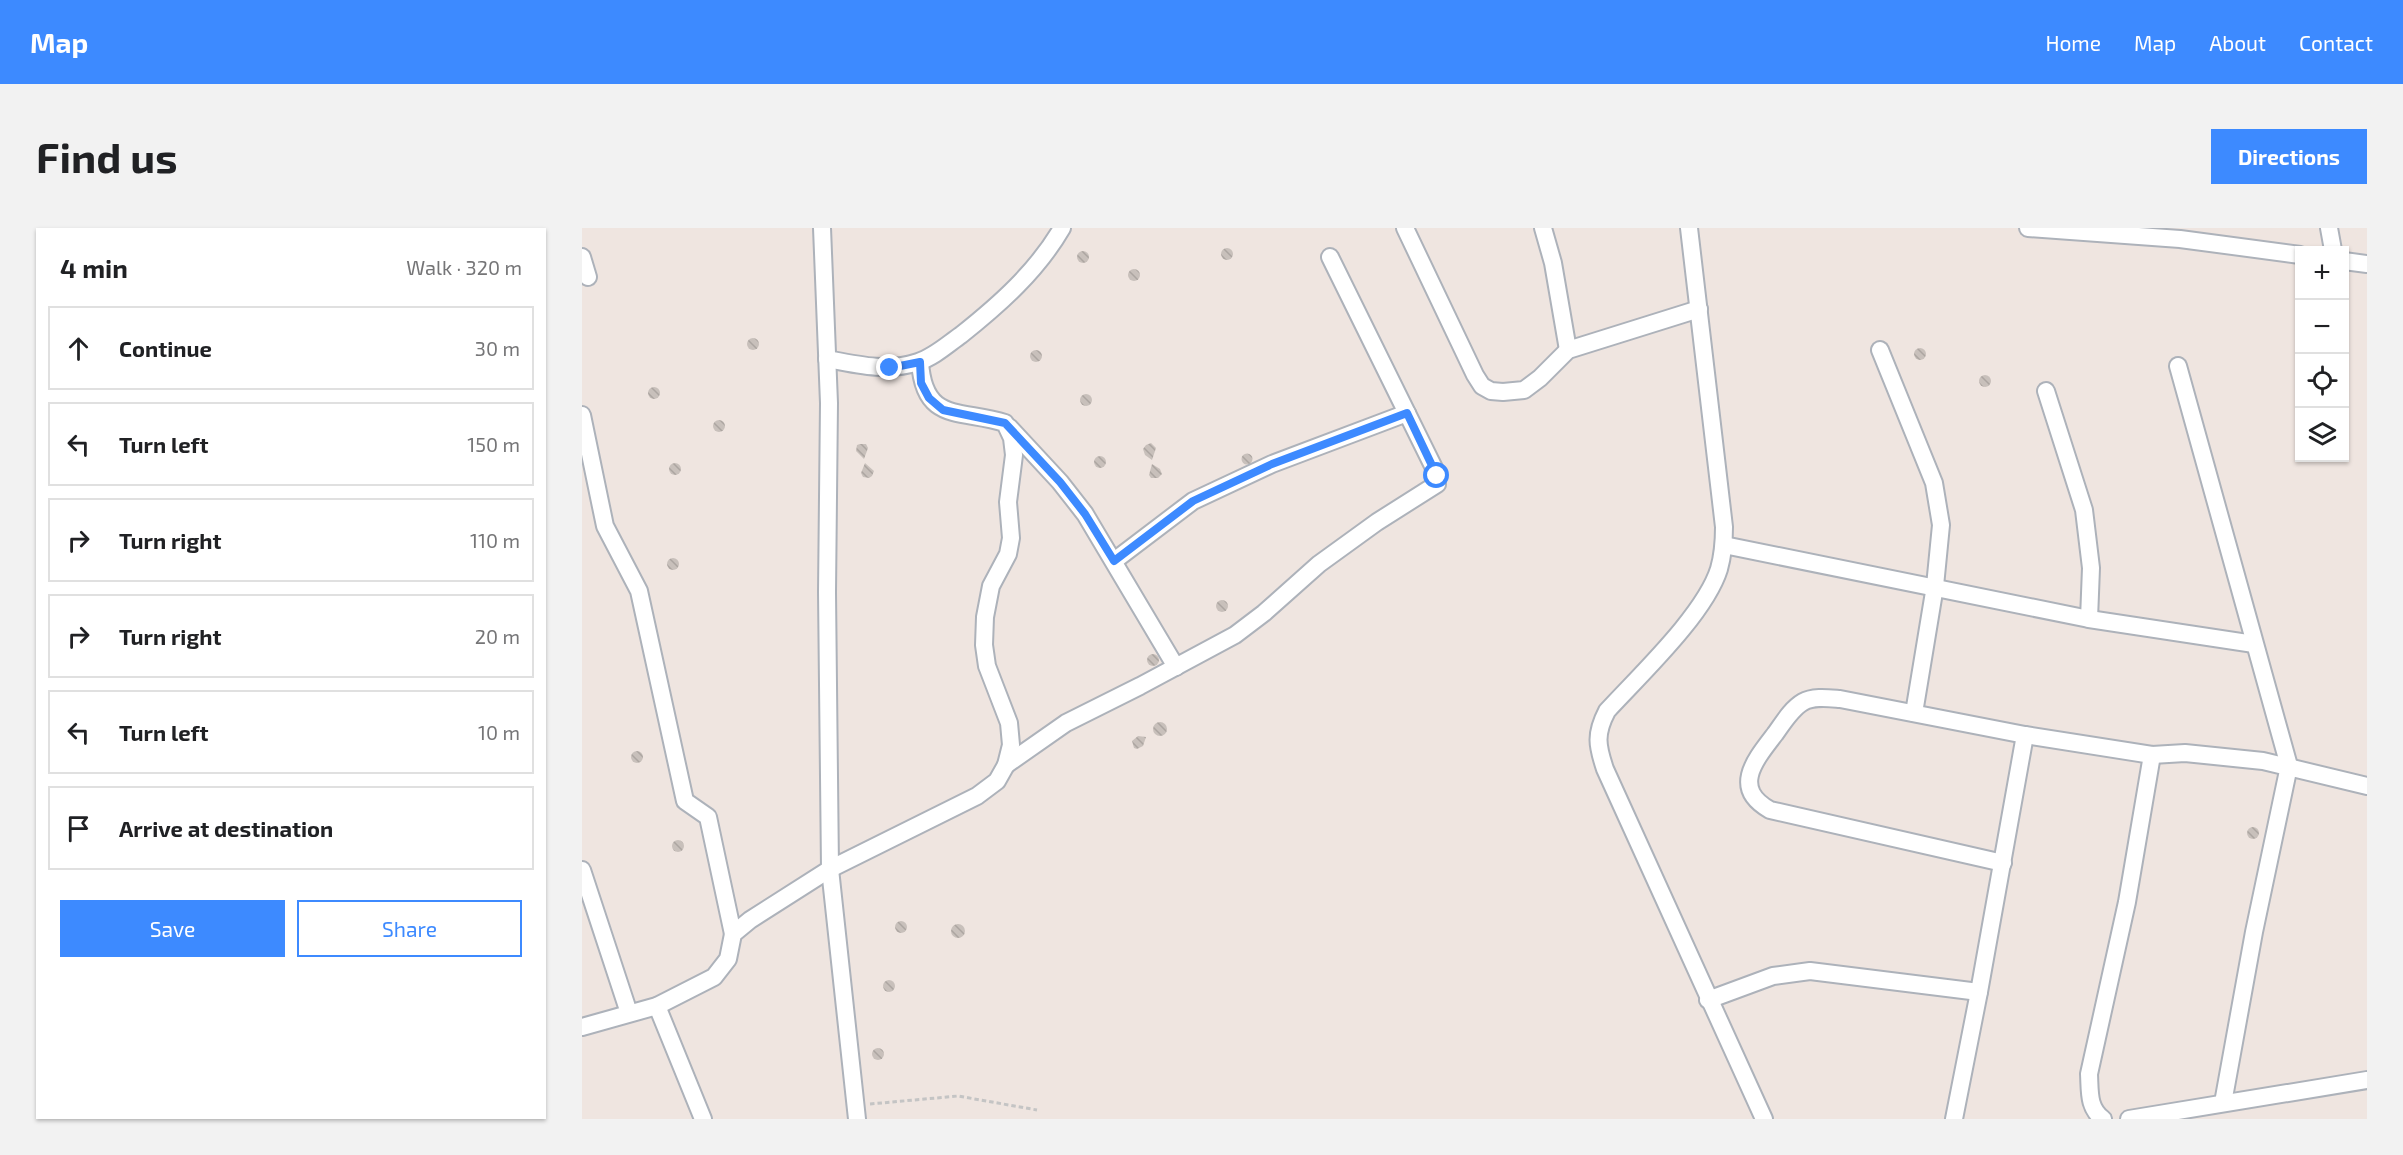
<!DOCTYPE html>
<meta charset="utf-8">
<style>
:root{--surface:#fff;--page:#f2f2f2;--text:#202124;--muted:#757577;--line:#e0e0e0;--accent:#3d8aff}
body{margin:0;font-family:"Exo 2",sans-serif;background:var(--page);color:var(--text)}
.controls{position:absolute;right:18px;top:18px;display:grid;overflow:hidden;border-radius:0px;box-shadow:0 2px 4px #0004}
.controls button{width:54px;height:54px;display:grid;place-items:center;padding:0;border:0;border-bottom:2px solid var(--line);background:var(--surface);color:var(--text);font:30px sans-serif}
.stop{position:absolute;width:18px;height:18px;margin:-14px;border:4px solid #3d8aff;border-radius:50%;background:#fff}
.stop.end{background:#3d8aff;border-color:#fff;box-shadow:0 2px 6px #0008}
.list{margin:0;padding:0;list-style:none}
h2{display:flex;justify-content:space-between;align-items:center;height:78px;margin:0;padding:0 24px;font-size:26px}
h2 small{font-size:20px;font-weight:400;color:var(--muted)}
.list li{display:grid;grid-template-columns:39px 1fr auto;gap:18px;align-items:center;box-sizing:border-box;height:84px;margin:0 12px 12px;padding:0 12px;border:2px solid var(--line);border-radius:0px}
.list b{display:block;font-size:22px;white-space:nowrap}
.list em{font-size:20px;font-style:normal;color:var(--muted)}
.actions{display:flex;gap:12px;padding:18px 24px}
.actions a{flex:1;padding:14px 0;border:2px solid var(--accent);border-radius:0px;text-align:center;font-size:21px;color:var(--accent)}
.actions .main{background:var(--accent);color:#fff}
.icon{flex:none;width:33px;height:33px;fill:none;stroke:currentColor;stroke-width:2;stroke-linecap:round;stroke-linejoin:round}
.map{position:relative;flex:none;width:1785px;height:891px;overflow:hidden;border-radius:0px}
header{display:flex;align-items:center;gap:36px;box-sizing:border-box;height:84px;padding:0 30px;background:var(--accent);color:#fff}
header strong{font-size:28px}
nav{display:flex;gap:33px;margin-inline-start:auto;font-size:21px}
.intro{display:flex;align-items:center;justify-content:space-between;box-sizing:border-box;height:144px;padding:0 36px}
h1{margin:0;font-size:42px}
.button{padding:15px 27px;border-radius:0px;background:var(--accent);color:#fff;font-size:21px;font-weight:700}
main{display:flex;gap:36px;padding:0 36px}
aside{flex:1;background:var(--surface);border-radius:0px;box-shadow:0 2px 4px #0004}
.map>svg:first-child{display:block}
.building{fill:url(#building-back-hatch)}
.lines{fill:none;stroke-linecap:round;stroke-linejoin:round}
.street-casing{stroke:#adb2ba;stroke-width:20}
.path{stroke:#c4c4c4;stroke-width:3;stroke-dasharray:4.5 3;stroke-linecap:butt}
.street{stroke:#fff;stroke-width:16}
.route{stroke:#3d8aff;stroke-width:8}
</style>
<header>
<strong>Map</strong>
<nav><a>Home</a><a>Map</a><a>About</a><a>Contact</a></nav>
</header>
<div class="intro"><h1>Find us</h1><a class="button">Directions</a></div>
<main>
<aside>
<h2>4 min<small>Walk · 320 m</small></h2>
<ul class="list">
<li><svg class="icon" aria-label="ahead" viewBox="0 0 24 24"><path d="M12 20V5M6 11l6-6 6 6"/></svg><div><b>Continue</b></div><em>30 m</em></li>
<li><svg class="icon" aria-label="left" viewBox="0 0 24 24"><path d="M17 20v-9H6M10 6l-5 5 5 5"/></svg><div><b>Turn left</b></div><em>150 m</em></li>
<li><svg class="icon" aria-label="right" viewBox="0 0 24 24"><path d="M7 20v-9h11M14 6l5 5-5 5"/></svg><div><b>Turn right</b></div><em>110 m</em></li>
<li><svg class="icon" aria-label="right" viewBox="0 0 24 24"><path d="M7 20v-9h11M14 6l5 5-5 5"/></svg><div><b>Turn right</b></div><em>20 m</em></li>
<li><svg class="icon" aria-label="left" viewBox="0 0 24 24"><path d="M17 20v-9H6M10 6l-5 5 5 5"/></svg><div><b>Turn left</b></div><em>10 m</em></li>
<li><svg class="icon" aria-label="arrive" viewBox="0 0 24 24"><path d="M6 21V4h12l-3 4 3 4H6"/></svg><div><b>Arrive at destination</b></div></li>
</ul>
<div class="actions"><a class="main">Save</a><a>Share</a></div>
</aside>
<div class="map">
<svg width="1785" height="891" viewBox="0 0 1785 891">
<defs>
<pattern id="building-back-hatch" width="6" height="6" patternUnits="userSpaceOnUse" patternTransform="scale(1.5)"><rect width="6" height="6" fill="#c8c0bb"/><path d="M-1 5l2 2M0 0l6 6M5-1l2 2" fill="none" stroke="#aca5a1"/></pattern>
</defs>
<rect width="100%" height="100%" fill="#efe5e0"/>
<g class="building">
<circle cx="645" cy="26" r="6"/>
<circle cx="501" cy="29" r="6"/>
<circle cx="552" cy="47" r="6"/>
<circle cx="171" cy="116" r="6"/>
<circle cx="1338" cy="126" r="6"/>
<circle cx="454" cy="128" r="6"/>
<circle cx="1403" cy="153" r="6"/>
<circle cx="72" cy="165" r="6"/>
<circle cx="504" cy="172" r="6"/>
<circle cx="137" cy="198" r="6"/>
<polygon points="569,215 574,220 570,232 563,227 561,221 564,217"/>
<polygon points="278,216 284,216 286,220 282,231 274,223 275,217"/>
<circle cx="665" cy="231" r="5.5"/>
<circle cx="518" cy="234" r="6"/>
<circle cx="93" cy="241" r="6"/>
<polygon points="283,235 292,243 290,248 287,250 281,249 279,245"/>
<polygon points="570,236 578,241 580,246 576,250 569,250 567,247"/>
<circle cx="91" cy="336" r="6"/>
<circle cx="640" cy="378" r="6"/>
<circle cx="571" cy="432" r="6"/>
<circle cx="578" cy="501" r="7"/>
<polygon points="556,508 564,509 561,518 555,521 552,520 550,513"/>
<circle cx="55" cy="529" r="6"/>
<circle cx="1671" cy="605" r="6"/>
<circle cx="96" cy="618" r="6"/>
<circle cx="319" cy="699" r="6"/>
<circle cx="376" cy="703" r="7"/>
<circle cx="307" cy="758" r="6"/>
<circle cx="296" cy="826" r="6"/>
</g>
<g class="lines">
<g class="street-casing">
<g id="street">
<polyline points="240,0 247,175 245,364 248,641 275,891"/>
<polyline points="823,0 893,147 900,158 909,163 921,164 942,162 958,150 986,122 1117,81"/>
<polyline points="961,0 971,35 986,122"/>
<path d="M1107 0 1142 299C1142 314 1141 327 1137 341 1123 386 1058 447 1025 483 1013 506 1015 517 1023 541L1182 891"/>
<polyline points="1446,0 1598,11 1718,27"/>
<polyline points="1747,0 1751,22"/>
<polyline points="0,29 6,49"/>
<polyline points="1762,33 1785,36"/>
<polyline points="1298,122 1352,255 1359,297 1353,358 1332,485"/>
<path d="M245 131C276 137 306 144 336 134 352 129 366 116 379 107 418 76 455 43 480 0"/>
<polyline points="1596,138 1707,538 1672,704 1641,875"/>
<polyline points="1464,163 1502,282 1509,340 1507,391"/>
<polyline points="0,187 23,298 57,363 103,573 126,589 151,706"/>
<polyline points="427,199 478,254 503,286 594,439"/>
<polyline points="1142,317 1507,391 1672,416"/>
<polyline points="532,333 611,273 690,236 825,185"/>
<polyline points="424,537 484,495 558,458 653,407 682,385 737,336 795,294 855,256 853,242 748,29"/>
<path d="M1421 635 1188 582C1149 560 1173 532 1193 506 1201 495 1209 481 1221 474 1231 468 1246 470 1258 471L1443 507 1570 527 1603 525 1681 533 1785 558"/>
<polyline points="0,642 47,785"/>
<polyline points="1126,772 1191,748 1228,743 1397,764"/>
<polyline points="75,778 121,891"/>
<path d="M0 799 75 778 132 749 146 731 151 706 168 692 248 641 395 568 415 553 424 537 429 517 427 495 405 438 402 417 403 389 409 358 426 326 429 310 426 274 432 227 430 210 423 195C378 181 342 195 338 134"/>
<polyline points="1372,891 1397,764 1443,507"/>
<path d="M1521 891C1506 880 1508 864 1507 846L1545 674 1570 527"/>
<polyline points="1547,891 1785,852"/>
</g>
</g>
<polyline class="path" points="288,876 376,868 455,882"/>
<use href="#street" class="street"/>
</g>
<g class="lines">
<polyline class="route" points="308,140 338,134 339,155 347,170 361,182 423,195 478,254 503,286 532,333 611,273 690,236 825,185 855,248"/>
</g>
</svg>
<div class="controls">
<button>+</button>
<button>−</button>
<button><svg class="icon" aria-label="locate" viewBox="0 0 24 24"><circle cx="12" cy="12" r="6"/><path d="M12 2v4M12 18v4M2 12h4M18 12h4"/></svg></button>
<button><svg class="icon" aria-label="layers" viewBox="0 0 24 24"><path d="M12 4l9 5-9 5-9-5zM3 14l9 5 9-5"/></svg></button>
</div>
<div class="stop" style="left:855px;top:248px"></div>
<div class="stop end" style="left:308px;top:140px"></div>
</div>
</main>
